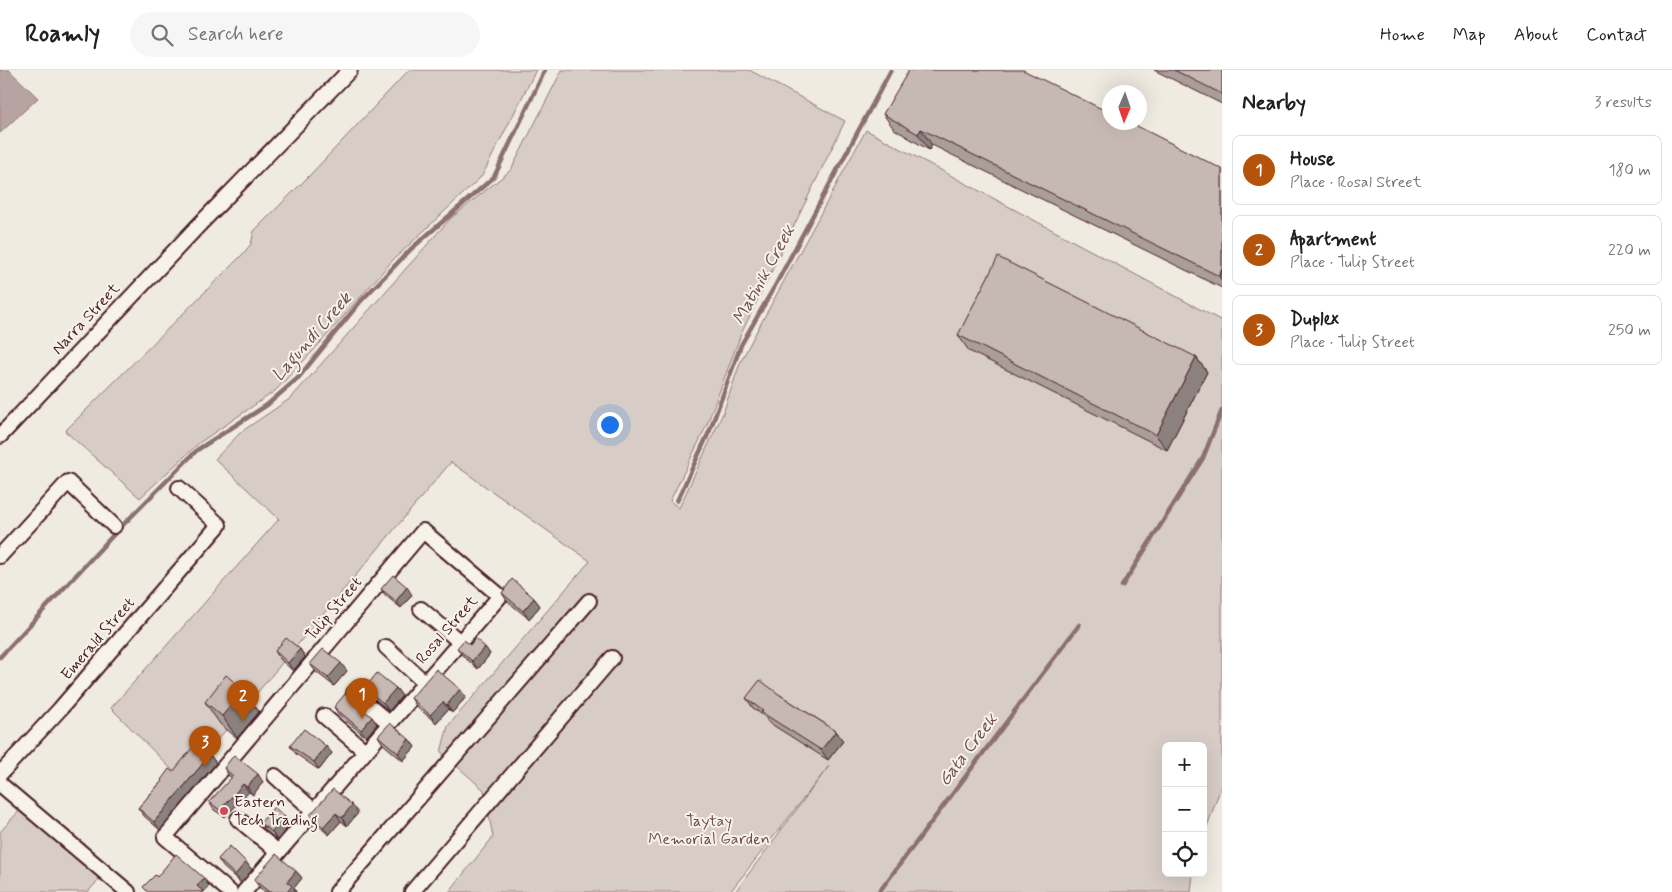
<!DOCTYPE html>
<meta charset="utf-8">
<style>
:root{--surface:#fff;--page:#f6f6f6;--text:#202124;--muted:#757577;--line:#e0e0e0;--accent:#b45309}
body{margin:0;font-family:Mynerve,sans-serif;background:var(--page);color:var(--text)}
.controls{position:absolute;right:15px;bottom:15px;display:grid;overflow:hidden;border-radius:8px;box-shadow:0 5px 20px #0002}
.controls button{width:45px;height:45px;display:grid;place-items:center;padding:0;border:0;border-bottom:1px solid var(--line);background:var(--surface);color:var(--text);font:25px sans-serif}
.compass{position:absolute;left:1102px;top:15px;width:45px;height:45px;border-radius:50%;background:var(--surface);box-shadow:0 5px 20px #0002;rotate:182deg}
.you{position:absolute;left:609px;top:354px;width:18px;height:18px;margin:-12px;border:4px solid #fff;border-radius:50%;background:#1a73e8;box-shadow:0 0 0 8px #1a73e833}
.badge{display:grid;place-items:center;width:32px;height:32px;border-radius:50%;background:var(--accent);color:#fff;font-size:16px;font-weight:700}
.pin{position:absolute;translate:-50% -41px;filter:drop-shadow(0 1px 2px #0008)}
.pin::after{content:'';position:absolute;top:26px;width:18px;height:15px;background:inherit;clip-path:polygon(0 0,100% 0,50% 100%)}
.list{margin:0;padding:0;list-style:none}
h2{display:flex;justify-content:space-between;align-items:center;height:65px;margin:0;padding:0 20px;font-size:21px}
h2 small{font-size:16px;font-weight:400;color:var(--muted)}
.list li{display:grid;grid-template-columns:32px 1fr auto;gap:15px;align-items:center;box-sizing:border-box;height:70px;margin:0 10px 10px;padding:0 10px;border:1px solid var(--line);border-radius:8px}
.list b{display:block;font-size:19px;white-space:nowrap}
.list p{margin:0;font-size:16px;white-space:nowrap;color:var(--muted)}
.list em{font-size:16px;font-style:normal;color:var(--muted)}
.icon{flex:none;width:28px;height:28px;fill:none;stroke:currentColor;stroke-width:2;stroke-linecap:round;stroke-linejoin:round}
.map{position:relative;flex:none;width:1222px;height:822px;overflow:hidden}
header{display:flex;align-items:center;gap:30px;box-sizing:border-box;height:70px;padding:0 25px;background:var(--surface);border-bottom:1px solid var(--line)}
header strong{font-size:24px}
nav{display:flex;gap:28px;margin-inline-start:auto;font-size:18px}
.search{width:350px;height:45px;background:var(--page);display:flex;align-items:center;gap:12px;box-sizing:border-box;padding:0 18px;border-radius:28px;color:var(--muted);font-size:19px}
main{display:flex}
aside{flex:1;background:var(--surface)}
.map>svg:first-child{display:block}
.green{fill:#d8cdc6;stroke:#917678}
.water{fill:#b7a4a2;stroke:#8b6f72}
.lines{fill:none;stroke-linecap:round;stroke-linejoin:round}
.stream{stroke:#8b6f72;stroke-width:4.5}
.street-casing{stroke:#4a1f2b;stroke-width:18}
.street{stroke:#f7f3e8;stroke-width:14}
.wall{fill:#aa9e9a;stroke:#4a1f2b}
.shaded-wall{fill:#8b817d;stroke:#4a1f2b}
.building{fill:#c6b8b3;stroke:#4a1f2b}
.poi-dot{fill:#d1495b;stroke:#f7f3e8;stroke-width:2}
.labels{text-anchor:middle;dominant-baseline:central;stroke-width:4;stroke-linejoin:round;paint-order:stroke}
.street-label{font-size:16px;fill:#4a1f2b;stroke:#f7f3e8}
.poi-label{font-size:16px;fill:#4a1f2b;stroke:#f7f3e8;text-anchor:start}
.park-label{font-size:16px;fill:#6e4a52;stroke:#f7f3e8}
.water-label{font-size:18px;font-style:italic;fill:#704e55;stroke:#f7f3e8}
</style>
<header>
<strong>Roamly</strong>
<div class="search"><svg class="icon" aria-label="search" viewBox="0 0 24 24"><circle cx="10" cy="10" r="6"/><path d="M15 15l6 6"/></svg>Search here</div>
<nav><a>Home</a><a>Map</a><a>About</a><a>Contact</a></nav>
</header>
<main>
<div class="map">
<svg width="1222" height="822" viewBox="0 0 1222 822">
<rect width="100%" height="100%" fill="#f0ebe0"/>
<filter id="ink" filterUnits="userSpaceOnUse"><feTurbulence type="fractalNoise" baseFrequency=".02" numOctaves="2"/><feDisplacementMap in="SourceGraphic" scale="10" xChannelSelector="R" yChannelSelector="G"/><feConvolveMatrix kernelMatrix="1 2 1 2 8 2 1 2 1" color-interpolation-filters="sRGB"/></filter>
<g filter="url(#ink)">
<g class="green">
<polygon points="409,0 536,0 482,106 392,191 314,280 275,321 199,373 140,428 65,361 242,185 251,174 254,161 309,106"/>
<polygon points="562,0 749,0 845,51 741,264 706,357 670,431 679,438 723,343 740,293 753,268 866,60 1222,251 1222,714 1203,768 1203,676 1166,676 1166,803 1193,803 1191,822 735,822 829,696 730,822 449,822 493,767 484,720 441,682 448,656 590,491 451,392 183,711 111,638 279,449 215,389 241,362 291,328 450,149 511,100"/>
<polygon points="30,729 109,798 88,822 0,822 0,762"/>
</g>
<polygon class="water" points="0,0 9,0 38,28 0,63"/>
<g class="lines">
<g class="stream">
<polyline points="677,431 710,360 741,275 776,214 891,0"/>
<polyline points="1122,516 1203,388 1222,340"/>
<polyline points="0,587 117,461 197,380 267,335 298,308 360,232 411,179 494,107 545,0"/>
<polyline points="879,822 1079,555"/>
</g>
<g class="street-casing">
<g id="street">
<polyline points="0,366 198,156 350,0"/>
<polyline points="0,486 68,412 114,456"/>
<polyline points="421,539 460,572"/>
<polyline points="386,577 425,613"/>
<polyline points="354,623 389,653"/>
<polyline points="324,646 365,681"/>
<polyline points="0,704 60,639 219,455 179,418"/>
<polyline points="275,706 314,741"/>
<polyline points="0,714 128,822"/>
<polyline points="238,749 278,782"/>
<polyline points="230,822 165,767 423,461 500,526 244,822"/>
<polyline points="337,822 589,531"/>
<polyline points="412,822 612,588"/>
</g>
</g>
<use href="#street" class="street"/>
</g>
<g class="wall">
<polygon points="1154,0 1222,0 1222,34"/>
<polygon points="883,44 1222,99 1222,218 932,75 929,80 894,59"/>
<polygon points="958,265 1196,287 1207,302 1167,380 969,281"/>
<polygon points="381,519 412,525 401,538 386,526"/>
<polygon points="502,523 534,528 540,536 529,549 507,531"/>
<polygon points="470,575 485,577 490,584 478,599 463,586 457,578"/>
<polygon points="300,579 305,587 293,601 280,589 275,581"/>
<polygon points="310,594 347,601 334,616 316,602"/>
<polygon points="365,618 396,618 402,626 389,641 370,625"/>
<polygon points="244,620 259,642 237,668 220,654 205,632"/>
<polygon points="780,625 836,661 843,671 828,690 768,652 765,647 753,638 746,628"/>
<polygon points="466,627 452,643 448,639 436,653 416,636 411,628"/>
<polygon points="334,637 377,654 366,667 339,645"/>
<polygon points="378,666 409,669 415,677 403,691 383,674"/>
<polygon points="290,676 332,683 319,700 296,684"/>
<polygon points="210,685 216,693 160,760 144,746 138,738 162,711 161,710 173,702"/>
<polygon points="224,698 263,712 253,725 249,722 225,747 214,740 209,732 232,708 229,706"/>
<polygon points="358,743 347,756 341,751 329,765 315,753 310,745"/>
<polygon points="285,747 291,754 277,770 266,761 260,753"/>
<polygon points="218,789 246,792 252,800 241,813 223,797"/>
<polygon points="296,801 302,808 294,818 296,822 265,822 260,818 254,810"/>
</g>
<g class="shaded-wall">
<polygon points="921,59 932,75 929,80 918,64"/>
<polygon points="1222,199 1222,211 1219,206"/>
<polygon points="1196,287 1207,302 1167,380 1156,365"/>
<polygon points="407,517 412,525 401,538 396,531"/>
<polygon points="534,528 540,536 529,549 523,541"/>
<polygon points="485,577 490,584 478,599 472,591"/>
<polygon points="300,579 305,587 293,601 288,593"/>
<polygon points="341,593 347,601 334,616 328,608"/>
<polygon points="396,618 402,626 389,641 383,633"/>
<polygon points="460,619 466,627 452,643 447,635"/>
<polygon points="244,620 259,642 237,668 222,646"/>
<polygon points="443,632 448,639 436,653 430,645"/>
<polygon points="372,647 377,654 366,667 361,660"/>
<polygon points="836,661 843,671 828,690 821,680"/>
<polygon points="409,669 415,677 403,691 398,683"/>
<polygon points="326,676 332,683 319,700 314,692"/>
<polygon points="210,685 216,693 160,760 154,752"/>
<polygon points="258,704 263,712 253,725 247,717"/>
<polygon points="243,714 249,722 225,747 220,740"/>
<polygon points="352,735 358,743 347,756 342,748"/>
<polygon points="336,743 341,751 329,765 323,757"/>
<polygon points="285,747 291,754 277,770 272,762"/>
<polygon points="246,792 252,800 241,813 235,805"/>
<polygon points="296,801 302,808 294,818 296,822 287,822 287,812"/>
<polygon points="204,808 209,816 204,822 201,822 197,816"/>
</g>
<g class="building">
<polygon points="909,0 1023,0 1110,43 1110,52 1129,52 1222,99 1222,199 1219,206 921,59 918,64 883,44"/>
<polygon points="1174,0 1222,0 1222,24"/>
<polygon points="998,187 1196,287 1156,365 958,265"/>
<polygon points="393,505 407,517 396,531 381,519"/>
<polygon points="512,509 534,528 523,541 502,523"/>
<polygon points="286,568 300,579 288,593 275,581"/>
<polygon points="475,568 485,577 472,591 457,578 464,570 470,575"/>
<polygon points="323,579 341,593 328,608 310,594"/>
<polygon points="436,599 460,619 447,635 443,632 430,645 411,628"/>
<polygon points="377,603 396,618 383,633 365,618"/>
<polygon points="226,605 244,620 222,646 205,632"/>
<polygon points="760,610 780,625 836,661 821,680 761,642 763,641 746,628"/>
<polygon points="345,624 372,647 361,660 334,637"/>
<polygon points="390,653 409,669 398,683 378,666"/>
<polygon points="304,659 326,676 314,692 290,676"/>
<polygon points="196,673 210,685 154,752 138,738 162,711 161,710 169,699 173,702"/>
<polygon points="234,685 258,704 247,717 243,714 220,740 209,732 233,706 224,698"/>
<polygon points="333,719 352,735 342,748 336,743 323,757 310,745"/>
<polygon points="274,737 285,747 272,762 260,753"/>
<polygon points="230,776 246,792 235,805 218,789"/>
<polygon points="176,784 204,808 197,816 204,822 148,822 143,817 155,805 157,807"/>
<polygon points="276,784 296,801 287,812 292,816 287,822 269,822 254,810"/>
</g>
</g>
<circle class="poi-dot" cx="224" cy="741" r="5"/>
<g class="labels">
<g class="street-label">
<text transform="translate(86 249) rotate(-47)">Narra Street</text>
<text transform="translate(334 539) rotate(-50)">Tulip Street</text>
<text transform="translate(447 560) rotate(-49)">Rosal Street</text>
<text transform="translate(98 569) rotate(-49)">Emerald Street</text>
</g>
<g class="poi-label">
<text x="234" y="732">Eastern<tspan x="234" dy="18">Tech Trading</tspan></text>
</g>
<g class="park-label">
<text x="709" y="751">Taytay<tspan x="709" dy="18">Memorial Garden</tspan></text>
</g>
<g class="water-label">
<text transform="translate(764 205) rotate(-61)">Matinik Creek</text>
<text transform="translate(312 267) rotate(-49)">Lagundi Creek</text>
<text transform="translate(968 680) rotate(-53)">Gata Creek</text>
</g>
</g>
</svg>
<div class="controls">
<button>+</button>
<button>−</button>
<button><svg class="icon" aria-label="locate" viewBox="0 0 24 24"><circle cx="12" cy="12" r="6"/><path d="M12 2v4M12 18v4M2 12h4M18 12h4"/></svg></button>
</div>
<svg class="compass" viewBox="-18 -18 36 36"><path d="M0-13l5 13h-10z" fill="#e53935"/><path d="M0 13l5-13h-10z" fill="#757577"/></svg>
<div class="you"></div>
<div class="pin badge" style="left:362px;top:649px">1</div>
<div class="pin badge" style="left:243px;top:651px">2</div>
<div class="pin badge" style="left:205px;top:697px">3</div>
</div>
<aside>
<h2>Nearby<small>3 results</small></h2>
<ul class="list">
<li><span class="badge">1</span><div><b>House</b><p>Place · Rosal Street</p></div><em>180 m</em></li>
<li><span class="badge">2</span><div><b>Apartment</b><p>Place · Tulip Street</p></div><em>220 m</em></li>
<li><span class="badge">3</span><div><b>Duplex</b><p>Place · Tulip Street</p></div><em>250 m</em></li>
</ul>
</aside>
</main>
